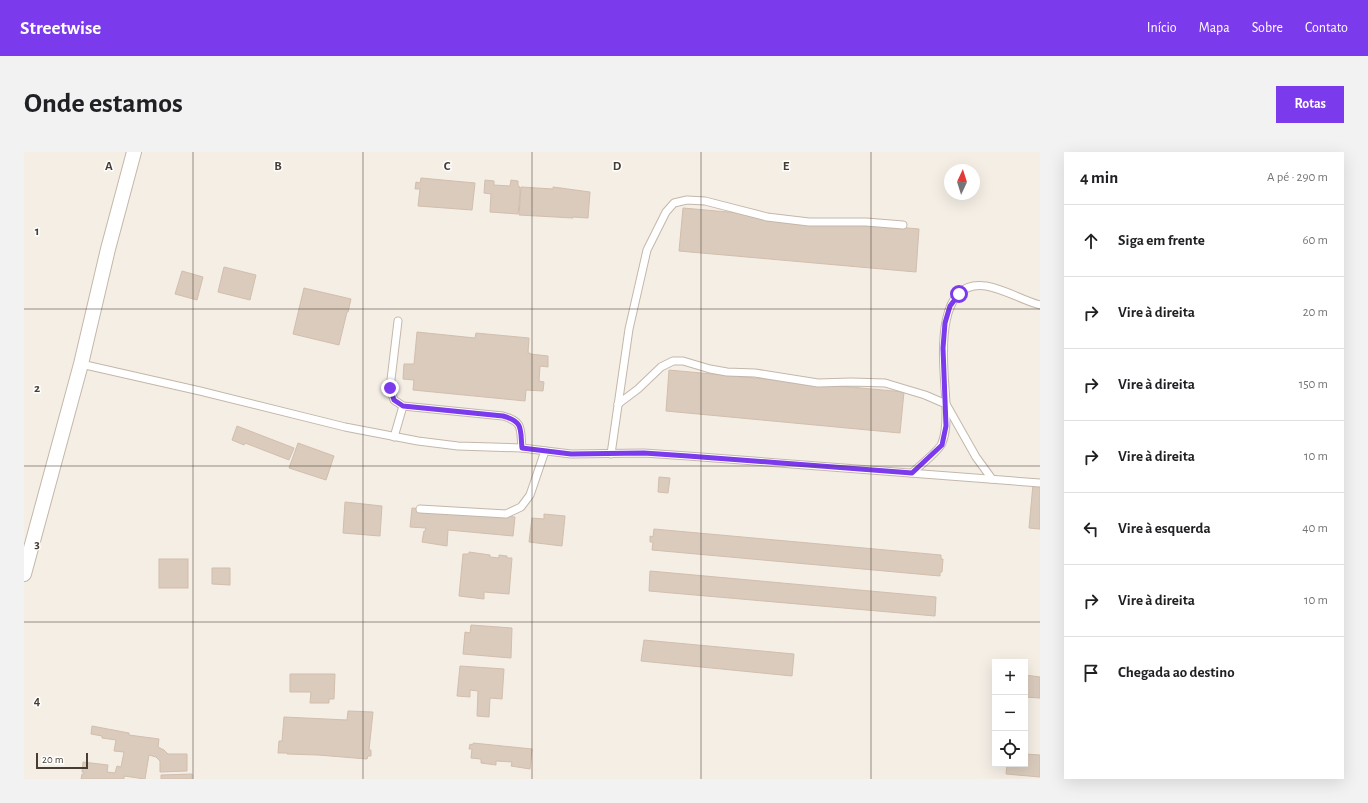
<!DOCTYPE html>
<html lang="pt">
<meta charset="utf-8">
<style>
:root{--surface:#fff;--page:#f2f2f2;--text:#202124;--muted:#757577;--line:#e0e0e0;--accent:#7c3aed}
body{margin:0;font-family:"Alegreya Sans",sans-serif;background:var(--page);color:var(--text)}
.controls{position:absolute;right:12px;bottom:12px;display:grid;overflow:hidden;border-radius:0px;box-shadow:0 4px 16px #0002}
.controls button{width:36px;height:36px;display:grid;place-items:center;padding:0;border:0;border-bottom:1px solid var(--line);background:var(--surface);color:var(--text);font:20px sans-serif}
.compass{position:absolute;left:920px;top:12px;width:36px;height:36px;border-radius:50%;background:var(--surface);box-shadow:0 4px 16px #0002;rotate:4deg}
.scale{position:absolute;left:12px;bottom:10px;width:52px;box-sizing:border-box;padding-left:4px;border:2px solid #483d34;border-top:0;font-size:11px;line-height:14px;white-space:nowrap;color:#483d34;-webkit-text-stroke:3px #fff;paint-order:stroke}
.stop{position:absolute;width:12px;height:12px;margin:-9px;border:3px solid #7c3aed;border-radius:50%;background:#fff}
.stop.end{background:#7c3aed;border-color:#fff;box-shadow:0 1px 4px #0008}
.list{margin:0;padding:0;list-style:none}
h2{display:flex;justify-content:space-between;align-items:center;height:52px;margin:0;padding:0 16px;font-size:17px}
h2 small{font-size:13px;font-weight:400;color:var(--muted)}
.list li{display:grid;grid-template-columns:26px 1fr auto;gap:12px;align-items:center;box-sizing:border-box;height:72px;padding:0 16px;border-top:1px solid var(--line)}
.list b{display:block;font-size:15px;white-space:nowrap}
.list em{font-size:13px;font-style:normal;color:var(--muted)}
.icon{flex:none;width:22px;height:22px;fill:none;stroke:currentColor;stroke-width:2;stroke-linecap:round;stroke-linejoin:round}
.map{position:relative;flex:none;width:1016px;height:627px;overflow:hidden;border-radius:0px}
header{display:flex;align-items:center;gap:24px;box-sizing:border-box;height:56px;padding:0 20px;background:var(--accent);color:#fff}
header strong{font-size:19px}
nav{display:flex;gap:22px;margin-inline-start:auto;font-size:14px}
.intro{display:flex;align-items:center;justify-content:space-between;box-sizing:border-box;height:96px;padding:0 24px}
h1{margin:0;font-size:28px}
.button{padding:10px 18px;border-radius:0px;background:var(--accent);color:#fff;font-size:14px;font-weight:700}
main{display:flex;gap:24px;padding:0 24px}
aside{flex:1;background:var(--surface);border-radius:0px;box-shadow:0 4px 16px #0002}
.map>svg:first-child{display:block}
.building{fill:#dacbbd;stroke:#d2beac}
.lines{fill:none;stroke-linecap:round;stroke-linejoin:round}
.lane-casing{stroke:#c4b7aa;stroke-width:9}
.street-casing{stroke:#c4b7aa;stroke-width:16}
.lane{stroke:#fff;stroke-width:7}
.street{stroke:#fff;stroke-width:14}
.route{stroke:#7c3aed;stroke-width:5}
.grid{fill:none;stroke:#483d34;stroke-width:1;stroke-opacity:0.55}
.grid-label{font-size:13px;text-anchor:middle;font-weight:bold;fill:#483d34;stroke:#fff;stroke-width:3;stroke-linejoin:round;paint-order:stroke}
</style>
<header>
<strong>Streetwise</strong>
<nav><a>Início</a><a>Mapa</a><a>Sobre</a><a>Contato</a></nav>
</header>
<div class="intro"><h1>Onde estamos</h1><a class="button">Rotas</a></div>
<main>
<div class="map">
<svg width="1016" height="627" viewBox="0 0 1016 627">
<rect width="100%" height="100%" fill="#f4eee5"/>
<g class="building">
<polygon points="397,26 451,31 448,58 394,54 396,37 391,37 392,30 396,31"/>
<polygon points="461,28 470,29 470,33 486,34 487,28 494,29 494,34 496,35 496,42 494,62 466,60 467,42 460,41"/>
<polygon points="497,35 529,37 529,35 566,40 564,66 549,65 549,66 495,63"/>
<polygon points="659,56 895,77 892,120 655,99"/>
<polygon points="200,115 232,123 226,148 194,140"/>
<polygon points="158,119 179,125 173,148 151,142"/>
<polygon points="280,136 327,147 324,160 323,160 315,193 269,182"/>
<polygon points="393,180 451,186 452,181 505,186 504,201 506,201 506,202 524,204 524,215 516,214 515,229 520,230 519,239 502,238 501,249 389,238 390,228 379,227 380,212 390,212"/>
<polygon points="645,218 880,240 876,281 642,259"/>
<polygon points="213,274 270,296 265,308 221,291 220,293 208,288"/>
<polygon points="274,291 310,304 302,328 265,316"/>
<polygon points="635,325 646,326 644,341 634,340"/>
<polygon points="1009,332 1016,333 1016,377 1005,376"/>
<polygon points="321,350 358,354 356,384 319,381"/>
<polygon points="388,356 491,365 489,384 424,378 423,394 398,390 400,379 401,379 402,376 386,375"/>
<polygon points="520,362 541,364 538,394 505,390 508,366 520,367"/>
<polygon points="630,377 917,403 917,407 919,407 918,420 916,420 916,424 628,398 629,390 626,390 626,384 629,385"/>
<polygon points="445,400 466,403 466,405 475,406 475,403 483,404 483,406 488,406 485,442 460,440 460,447 435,444 439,402 445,402"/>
<rect x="135" y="407" width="29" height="29"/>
<polygon points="188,416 206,416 206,433 188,432"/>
<polygon points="626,419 912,445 911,464 625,439"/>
<polygon points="447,473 488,476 487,506 439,502 441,480 446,481"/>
<polygon points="620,488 770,502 768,524 617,509"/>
<polygon points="436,514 480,517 478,547 466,546 465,565 453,564 454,539 446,538 446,545 433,544"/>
<polygon points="266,522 311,522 310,547 305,547 305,551 286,551 287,540 266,540"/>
<polygon points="1001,523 1016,525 1016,546 1001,545"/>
<polygon points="324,559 349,560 345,598 347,598 347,604 344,604 343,607 294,603 263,602 263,601 254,601 255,589 258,589 260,565 323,568"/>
<polygon points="68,574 105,581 105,583 135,587 134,595 140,598 144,602 163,602 163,619 136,620 136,609 132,605 125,603 121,627 100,624 100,627 57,627 58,622 60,622 60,620 58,620 59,610 84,613 83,620 91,621 93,614 97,615 100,600 90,599 92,588 78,586 78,584 67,582"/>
<polygon points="449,591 508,597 506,617 487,614 488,610 472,609 472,613 457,611 457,607 447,606 448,597 445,597 446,592 449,593"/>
<polygon points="1001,602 1016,603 1016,625 982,622 983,612 1001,612"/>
<polygon points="168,622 168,627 137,627 137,623"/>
</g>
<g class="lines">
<g class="lane-casing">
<g id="lane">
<path d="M374 169 366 236 370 248 379 254 479 264C500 270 496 277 498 296"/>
<polyline points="57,212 176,239 321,275 394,289 434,294 498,296 547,302 620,301 664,304 1016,331"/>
<polyline points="594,252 614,237 637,215 649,209 659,209 686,217 703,220 731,221 794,231 827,230 861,231 901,243 922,252 952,305 968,327"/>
<polyline points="370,285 379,254"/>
<polyline points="587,302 605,177 623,98 642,60 650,51 663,48 681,49 743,65 785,70 842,70 879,73"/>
<path d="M888 321C894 315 916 298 918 291 923 279 922 265 922 252 921 221 906 126 962 134 980 137 998 148 1016 153"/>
<polyline points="396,357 482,362 497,355 506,343 521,299"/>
</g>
</g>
<g class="street-casing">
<polyline id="street" points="0,422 57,212 84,97 110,0"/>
</g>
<use href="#lane" class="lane"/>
<use href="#street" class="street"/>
</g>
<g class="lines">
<path class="route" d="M366 236 370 248 379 254 479 264C500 270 496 277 498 296L547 302 620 301 664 304 888 321 918 293 922 274 919 196 921 171 926 154 935 142"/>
</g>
<path class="grid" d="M169 0V627M339 0V627M508 0V627M677 0V627M847 0V627M0 157H1016M0 314H1016M0 470H1016"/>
<g class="grid-label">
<text x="85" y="18">A</text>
<text x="254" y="18">B</text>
<text x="423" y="18">C</text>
<text x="593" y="18">D</text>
<text x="762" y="18">E</text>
<text x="13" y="83">1</text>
<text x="13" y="240">2</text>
<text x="13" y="396">3</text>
<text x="13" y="553">4</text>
</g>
</svg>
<div class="controls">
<button>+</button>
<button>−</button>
<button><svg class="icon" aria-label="locate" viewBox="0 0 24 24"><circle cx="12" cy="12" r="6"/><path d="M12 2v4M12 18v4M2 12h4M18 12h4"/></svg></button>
</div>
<svg class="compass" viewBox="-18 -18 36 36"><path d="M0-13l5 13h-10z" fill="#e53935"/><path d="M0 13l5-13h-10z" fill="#757577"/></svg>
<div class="scale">20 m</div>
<div class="stop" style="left:935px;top:142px"></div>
<div class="stop end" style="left:366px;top:236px"></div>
</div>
<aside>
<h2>4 min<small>A pé · 290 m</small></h2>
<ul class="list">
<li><svg class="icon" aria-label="ahead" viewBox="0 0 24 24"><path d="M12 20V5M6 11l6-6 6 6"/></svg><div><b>Siga em frente</b></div><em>60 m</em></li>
<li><svg class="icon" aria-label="right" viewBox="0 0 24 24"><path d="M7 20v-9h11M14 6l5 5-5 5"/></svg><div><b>Vire à direita</b></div><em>20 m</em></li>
<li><svg class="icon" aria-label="right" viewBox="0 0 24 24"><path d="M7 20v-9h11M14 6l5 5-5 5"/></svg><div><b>Vire à direita</b></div><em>150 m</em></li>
<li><svg class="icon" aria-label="right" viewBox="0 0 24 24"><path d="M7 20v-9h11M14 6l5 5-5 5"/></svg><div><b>Vire à direita</b></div><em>10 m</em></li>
<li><svg class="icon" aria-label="left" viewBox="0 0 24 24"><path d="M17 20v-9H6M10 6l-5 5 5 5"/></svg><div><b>Vire à esquerda</b></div><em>40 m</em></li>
<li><svg class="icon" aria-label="right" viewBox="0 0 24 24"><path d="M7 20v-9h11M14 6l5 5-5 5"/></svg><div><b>Vire à direita</b></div><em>10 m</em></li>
<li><svg class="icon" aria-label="arrive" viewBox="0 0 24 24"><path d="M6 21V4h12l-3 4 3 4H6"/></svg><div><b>Chegada ao destino</b></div></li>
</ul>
</aside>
</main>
